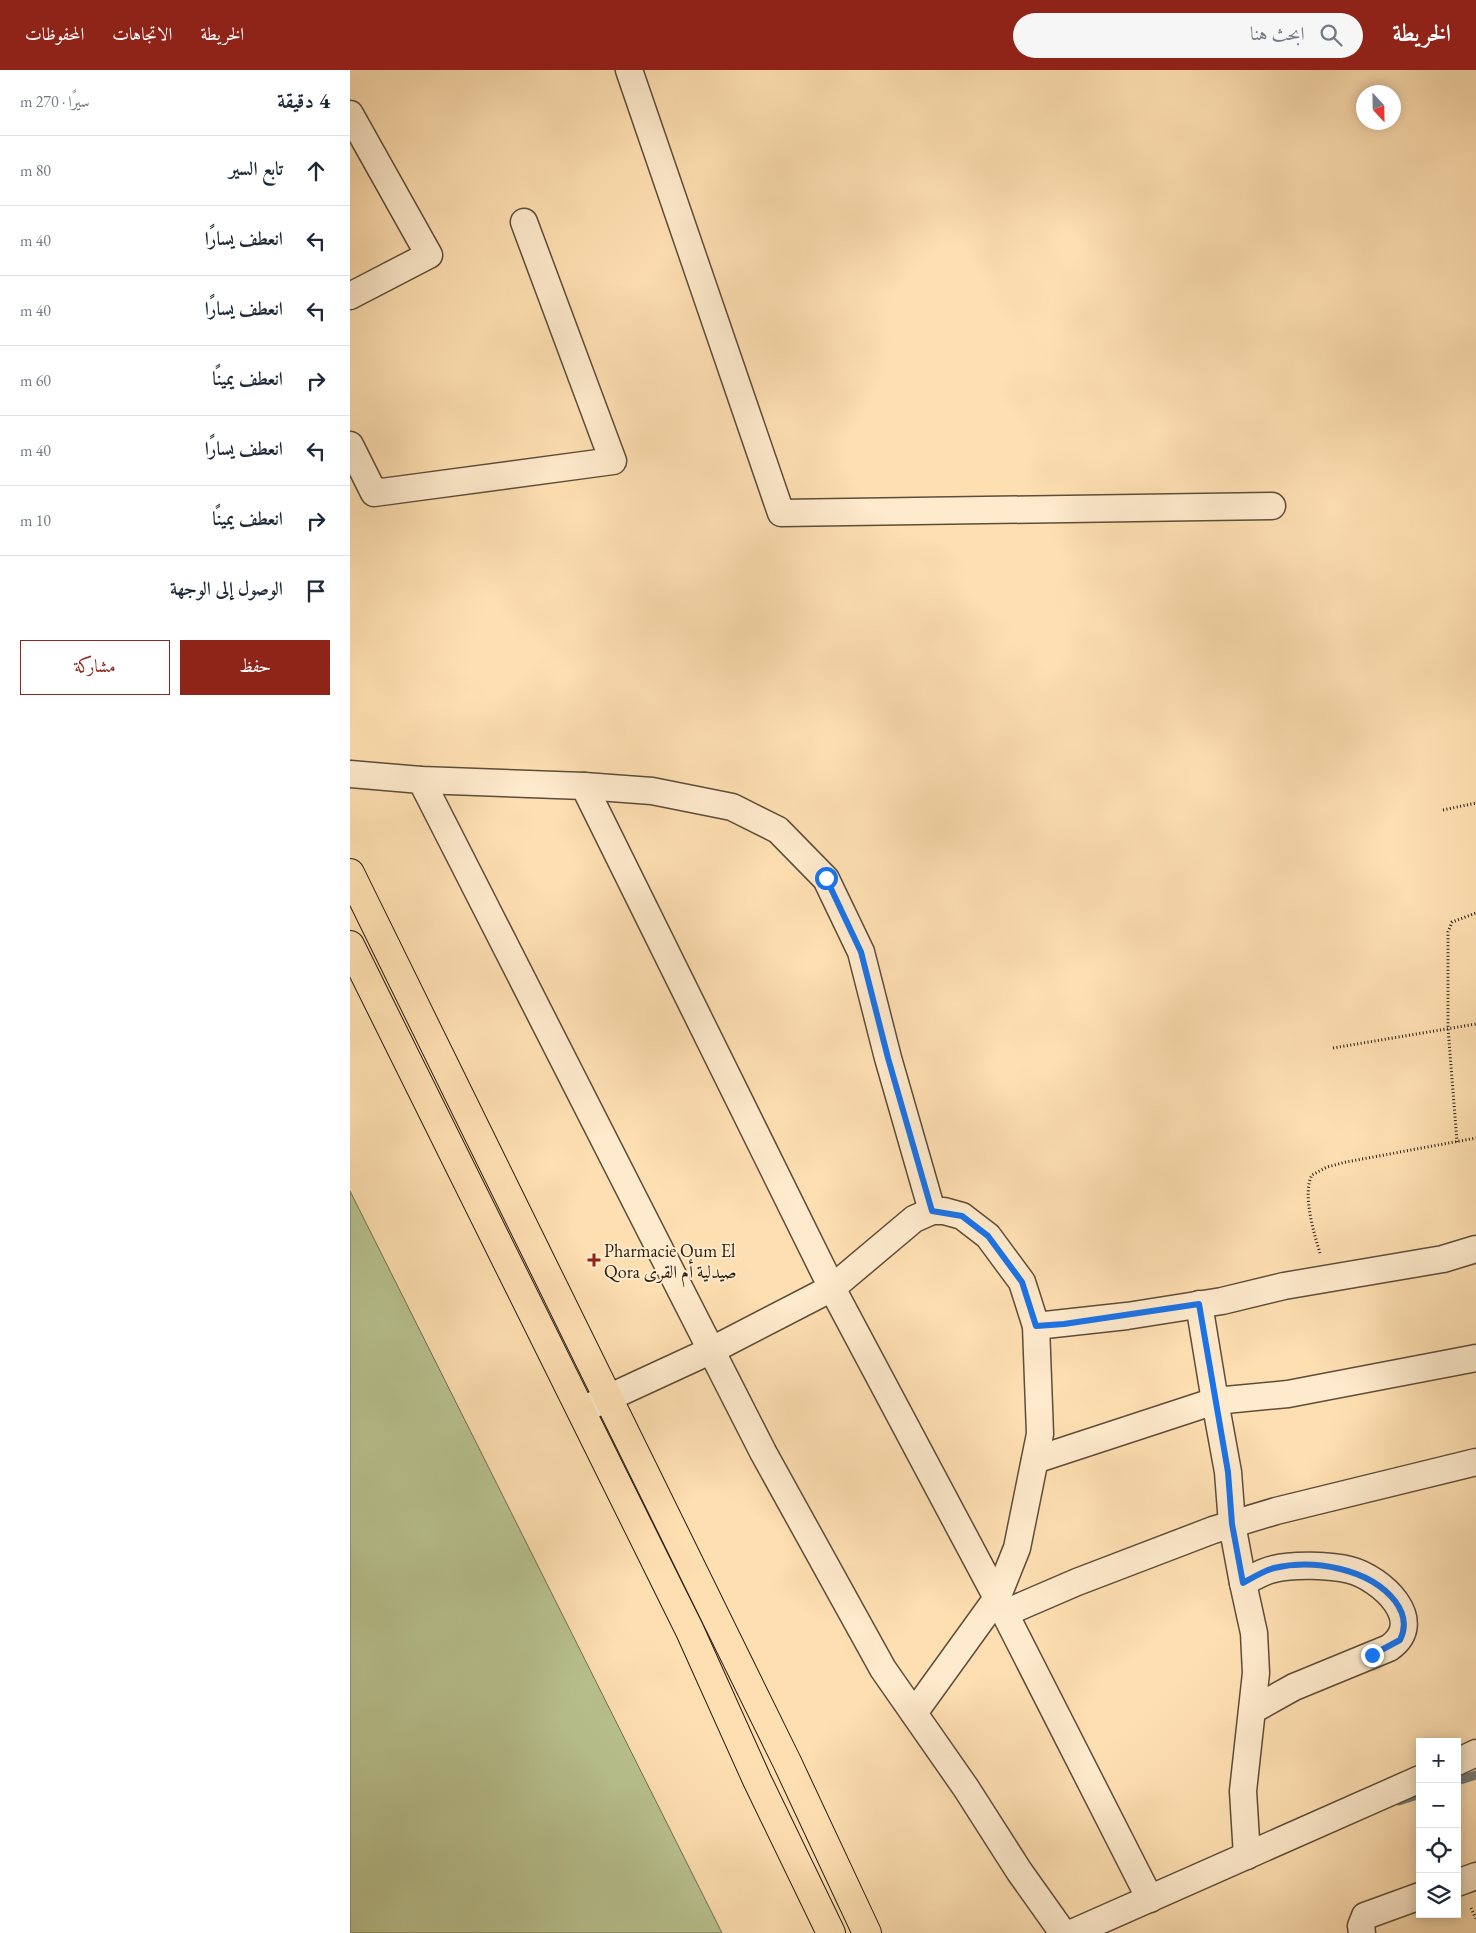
<!DOCTYPE html>
<html lang="ar">
<meta charset="utf-8">
<style>
:root{--surface:#fff;--page:#f6f6f7;--text:#1f2937;--muted:#747a83;--line:#e0e1e3;--accent:#8f2418}
body{margin:0;font-family:"EB Garamond",Amiri,serif;background:var(--page);color:var(--text);direction:rtl}
.controls{position:absolute;right:15px;bottom:15px;display:grid;overflow:hidden;border-radius:0px;box-shadow:0 2px 12px #0003}
.controls button{width:45px;height:45px;display:grid;place-items:center;padding:0;border:0;border-bottom:1px solid var(--line);background:var(--surface);color:var(--text);font:25px sans-serif}
.compass{position:absolute;left:1006px;top:15px;width:45px;height:45px;border-radius:50%;background:var(--surface);box-shadow:0 2px 12px #0003;rotate:158deg}
.stop{position:absolute;width:15px;height:15px;margin:-11px;border:4px solid #1a73e8;border-radius:50%;background:#fff}
.stop.end{background:#1a73e8;border-color:#fff;box-shadow:0 1px 5px #0008}
.list{margin:0;padding:0;list-style:none}
h2{display:flex;justify-content:space-between;align-items:center;height:65px;margin:0;padding:0 20px;font-size:21px}
h2 small{font-size:16px;font-weight:400;color:var(--muted)}
.list li{display:grid;grid-template-columns:32px 1fr auto;gap:15px;align-items:center;box-sizing:border-box;height:70px;padding:0 20px;border-top:1px solid var(--line)}
.list b{display:block;font-size:19px;white-space:nowrap}
.list em{font-size:16px;font-style:normal;color:var(--muted)}
.actions{display:flex;gap:10px;padding:15px 20px}
.actions a{flex:1;padding:11px 0;border:1px solid var(--accent);border-radius:0px;text-align:center;font-size:18px;color:var(--accent)}
.actions .main{background:var(--accent);color:#fff}
.icon{flex:none;width:28px;height:28px;fill:none;stroke:currentColor;stroke-width:2;stroke-linecap:round;stroke-linejoin:round}
.map{position:relative;flex:none;width:1126px;height:1863px;overflow:hidden;direction:ltr}
header{display:flex;align-items:center;gap:30px;box-sizing:border-box;height:70px;padding:0 25px;background:var(--accent);color:#fff}
header strong{font-size:24px}
nav{display:flex;gap:28px;margin-inline-start:auto;font-size:18px}
.search{width:350px;height:45px;background:var(--page);display:flex;align-items:center;gap:12px;box-sizing:border-box;padding:0 18px;border-radius:28px;color:var(--muted);font-size:19px}
main{display:flex}
aside{flex:1;background:var(--surface)}
.map>svg:first-child{display:block}
.green{fill:#b9c391;stroke:#707052}
.lines{fill:none;stroke-linecap:round;stroke-linejoin:round}
.stream{stroke:#737a76;stroke-width:9}
.minor-casing{stroke:#5d4d3a;stroke-width:29}
.primary-casing{stroke:#271c12;stroke-width:30}
.path{stroke:#271c12;stroke-width:3;stroke-dasharray:1 2.5;stroke-linecap:butt}
.minor{stroke:#feeacc;stroke-width:26}
.primary{stroke:#fedfb1;stroke-width:28}
.route{stroke:#1a73e8;stroke-width:6}
.poi-dot{fill:#8f2418;stroke:#feeacc;stroke-width:2}
.labels{text-anchor:middle;dominant-baseline:central;stroke-width:4;stroke-linejoin:round;paint-order:stroke}
.poi-label{font-size:18px;fill:#271c12;stroke:#feeacc;text-anchor:start}
</style>
<header>
<strong>الخريطة</strong>
<div class="search"><svg class="icon" aria-label="search" viewBox="0 0 24 24"><circle cx="10" cy="10" r="6"/><path d="M15 15l6 6"/></svg>ابحث هنا</div>
<nav><a>الخريطة</a><a>الاتجاهات</a><a>المحفوظات</a></nav>
</header>
<main>
<div class="map">
<svg width="1126" height="1863" viewBox="0 0 1126 1863">
<rect width="100%" height="100%" fill="#fedfb1"/>
<filter id="stains"><feTurbulence type="fractalNoise" baseFrequency=".004" numOctaves="4"/><feColorMatrix values="0 0 0 0 .2 0 0 0 0 .09 0 0 0 0 .02 0 0 0 .5 -.17"/></filter>
<radialGradient id="worn" r=".72"><stop offset=".6" stop-color="#630" stop-opacity="0"/><stop offset="1" stop-color="#630" stop-opacity=".3"/></radialGradient>
<polygon class="green" points="0,1121 372,1863 0,1863"/>
<g class="lines">
<g class="stream">
<polyline points="1107,1711 1126,1705"/>
<polyline points="1049,1731 1070,1724"/>
</g>
<g class="minor-casing">
<g id="minor">
<polyline points="279,0 431,443 922,436"/>
<polyline points="0,44 79,185 0,226"/>
<polyline points="0,375 24,423 263,391 174,152"/>
<polyline points="0,704 71,710 234,716 482,1218 647,1528 564,1643"/>
<polyline points="71,710 413,1382 533,1599 616,1718 669,1801 713,1863"/>
<polyline points="234,716 302,721 382,737 428,760 476,809 511,882 538,988 582,1141"/>
<polyline points="849,1234 865,1331 938,1324 1126,1288"/>
<polyline points="686,1256 777,1246 872,1231 934,1216 1093,1189 1126,1179"/>
<polyline points="232,1340 362,1280 482,1218 564,1149 582,1141 594,1141 612,1146 638,1166 672,1212 686,1256 690,1364 667,1478 647,1528 800,1829"/>
<polyline points="685,1390 865,1331 878,1402 882,1454 893,1513"/>
<polyline points="655,1543 727,1512 863,1460 926,1441 1126,1392"/>
<polyline points="1107,1692 1126,1683"/>
<path d="M897 1786 893 1721 906 1603 904 1563 893 1513C902 1508 913 1501 924 1499 943 1494 981 1495 1000 1500 1031 1508 1078 1551 1039 1578L944 1617 903 1640"/>
<polyline points="1107,1813 1126,1806"/>
<polyline points="722,1863 1070,1709"/>
<polyline points="1012,1863 1011,1856 1015,1846 1070,1826"/>
</g>
</g>
<g class="primary-casing">
<g id="primary">
<polyline points="0,803 437,1692 517,1863"/>
<polyline points="0,875 340,1561 407,1710 481,1863"/>
</g>
</g>
<g class="path">
<polyline points="1093,740 1126,733"/>
<polyline points="983,978 1126,954"/>
<polyline points="1107,1072 1098,958 1098,862 1102,852 1126,843"/>
<path d="M970 1183C964 1164 952 1123 962 1105L977 1097 996 1092 1126 1068"/>
<polyline points="1121,1838 1126,1849"/>
</g>
<use href="#minor" class="minor"/>
<use href="#primary" class="primary"/>
</g>
<g class="lines">
<path class="route" d="M476 808 511 882 538 988 582 1141 612 1146 638 1166 672 1212 686 1256 714 1254 849 1234 878 1402 882 1454 893 1513C902 1508 913 1501 924 1498 963 1489 1019 1498 1045 1531 1054 1543 1057 1556 1050 1570L1022 1585"/>
</g>
<path class="poi-dot" d="M241.5 1182.5h5v5h5v5h-5v5h-5v-5h-5v-5h5z"/>
<g class="labels">
<g class="poi-label">
<text x="254" y="1180">Pharmacie Oum El<tspan x="254" dy="21">Qora صيدلية أم القرى</tspan></text>
</g>
</g>
<rect width="100%" height="100%" filter="url(#stains)"/>
<rect width="100%" height="100%" fill="url(#worn)"/>
</svg>
<div class="controls">
<button>+</button>
<button>−</button>
<button><svg class="icon" aria-label="locate" viewBox="0 0 24 24"><circle cx="12" cy="12" r="6"/><path d="M12 2v4M12 18v4M2 12h4M18 12h4"/></svg></button>
<button><svg class="icon" aria-label="layers" viewBox="0 0 24 24"><path d="M12 4l9 5-9 5-9-5zM3 14l9 5 9-5"/></svg></button>
</div>
<svg class="compass" viewBox="-18 -18 36 36"><path d="M0-13l5 13h-10z" fill="#e53935"/><path d="M0 13l5-13h-10z" fill="#747a83"/></svg>
<div class="stop" style="left:476px;top:808px"></div>
<div class="stop end" style="left:1022px;top:1585px"></div>
</div>
<aside>
<h2>4 دقيقة<small>سيرًا · 270 m</small></h2>
<ul class="list">
<li><svg class="icon" aria-label="ahead" viewBox="0 0 24 24"><path d="M12 20V5M6 11l6-6 6 6"/></svg><div><b>تابع السير</b></div><em>80 m</em></li>
<li><svg class="icon" aria-label="left" viewBox="0 0 24 24"><path d="M17 20v-9H6M10 6l-5 5 5 5"/></svg><div><b>انعطف يسارًا</b></div><em>40 m</em></li>
<li><svg class="icon" aria-label="left" viewBox="0 0 24 24"><path d="M17 20v-9H6M10 6l-5 5 5 5"/></svg><div><b>انعطف يسارًا</b></div><em>40 m</em></li>
<li><svg class="icon" aria-label="right" viewBox="0 0 24 24"><path d="M7 20v-9h11M14 6l5 5-5 5"/></svg><div><b>انعطف يمينًا</b></div><em>60 m</em></li>
<li><svg class="icon" aria-label="left" viewBox="0 0 24 24"><path d="M17 20v-9H6M10 6l-5 5 5 5"/></svg><div><b>انعطف يسارًا</b></div><em>40 m</em></li>
<li><svg class="icon" aria-label="right" viewBox="0 0 24 24"><path d="M7 20v-9h11M14 6l5 5-5 5"/></svg><div><b>انعطف يمينًا</b></div><em>10 m</em></li>
<li><svg class="icon" aria-label="arrive" viewBox="0 0 24 24"><path d="M6 21V4h12l-3 4 3 4H6"/></svg><div><b>الوصول إلى الوجهة</b></div></li>
</ul>
<div class="actions"><a class="main">حفظ</a><a>مشاركة</a></div>
</aside>
</main>
